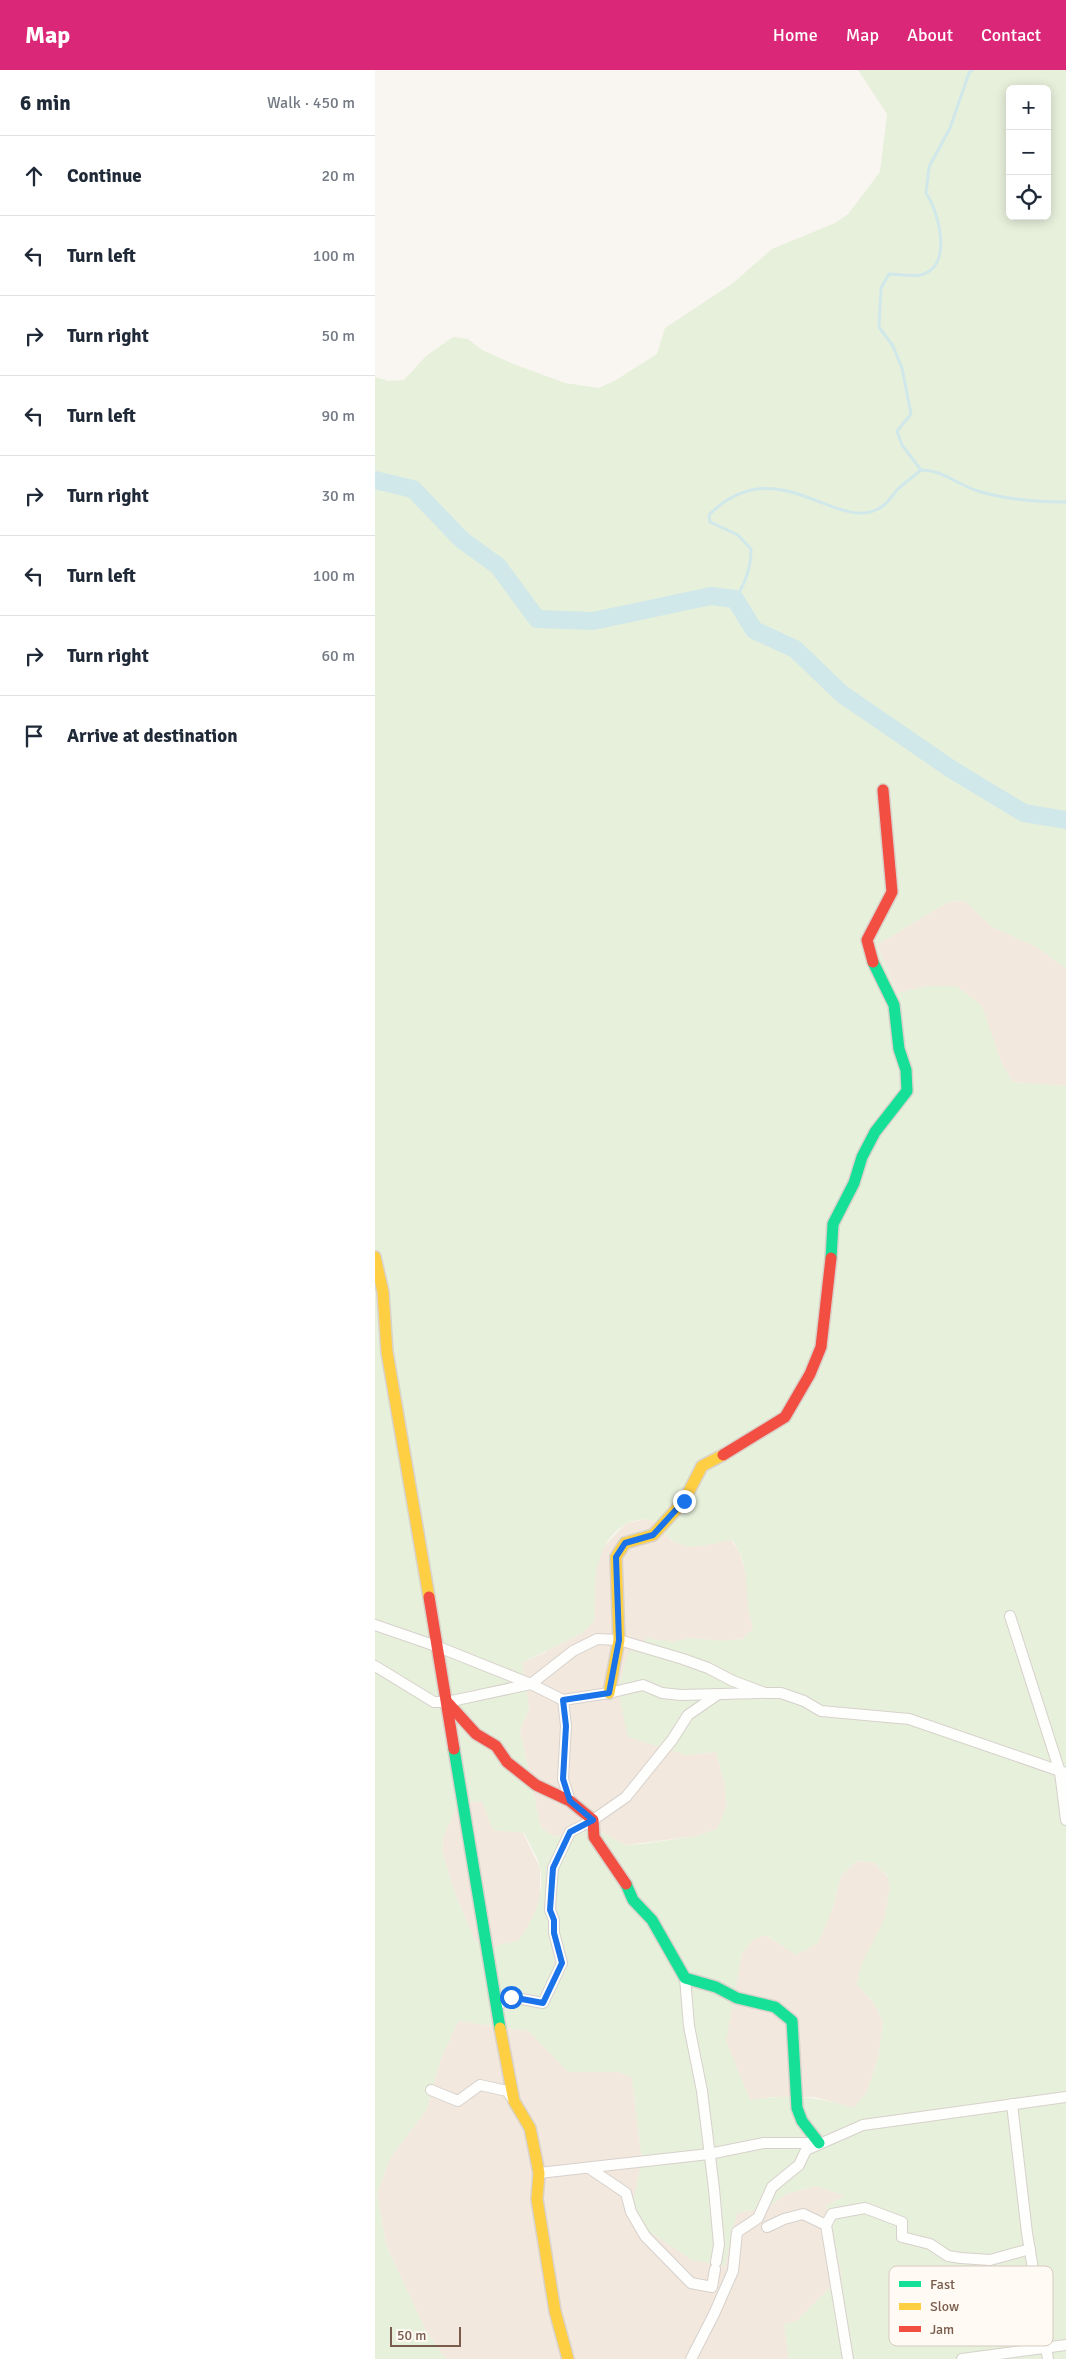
<!DOCTYPE html>
<meta charset="utf-8">
<style>
:root{--surface:#fff;--page:#f6f6f7;--text:#1f2937;--muted:#747a83;--line:#e0e1e3;--accent:#db2777}
body{margin:0;font-family:Signika,sans-serif;background:var(--page);color:var(--text)}
.controls{position:absolute;right:15px;top:15px;display:grid;overflow:hidden;border-radius:8px;box-shadow:0 2px 12px #0003}
.controls button{width:45px;height:45px;display:grid;place-items:center;padding:0;border:0;border-bottom:1px solid var(--line);background:var(--surface);color:var(--text);font:25px sans-serif}
.scale{position:absolute;left:15px;bottom:12px;width:71px;box-sizing:border-box;padding-left:5px;border:2px solid #7a5c4d;border-top:0;font-size:14px;line-height:18px;white-space:nowrap;color:#7a5c4d;-webkit-text-stroke:4px #fffaf3;paint-order:stroke}
.stop{position:absolute;width:15px;height:15px;margin:-11px;border:4px solid #1a73e8;border-radius:50%;background:#fff}
.stop.end{background:#1a73e8;border-color:#fff;box-shadow:0 1px 5px #0008}
.list{margin:0;padding:0;list-style:none}
h2{display:flex;justify-content:space-between;align-items:center;height:65px;margin:0;padding:0 20px;font-size:21px}
h2 small{font-size:16px;font-weight:400;color:var(--muted)}
.list li{display:grid;grid-template-columns:32px 1fr auto;gap:15px;align-items:center;box-sizing:border-box;height:80px;padding:0 20px;border-top:1px solid var(--line)}
.list b{display:block;font-size:19px;white-space:nowrap}
.list em{font-size:16px;font-style:normal;color:var(--muted)}
.icon{flex:none;width:28px;height:28px;fill:none;stroke:currentColor;stroke-width:2;stroke-linecap:round;stroke-linejoin:round}
.map{position:relative;flex:none;width:691px;height:2289px;overflow:hidden}
header{display:flex;align-items:center;gap:30px;box-sizing:border-box;height:70px;padding:0 25px;background:var(--accent);color:#fff}
header strong{font-size:24px}
nav{display:flex;gap:28px;margin-inline-start:auto;font-size:18px}
main{display:flex}
aside{flex:1;background:var(--surface)}
.map>svg:first-child{display:block}
.residential{fill:#f2e8de}
.green{fill:#e7f0db;fill-rule:evenodd}
.lines{fill:none;stroke-linecap:round;stroke-linejoin:round}
.stream{stroke:#d0e8ea;stroke-width:3}
.river{stroke:#d0e8ea;stroke-width:18}
.street-casing{stroke:#d7d1cb;stroke-width:12}
.fast-casing{stroke:#d9d2cb;stroke-width:14}
.slow-casing{stroke:#d9d2cb;stroke-width:14}
.jam-casing{stroke:#d9d2cb;stroke-width:14}
.street{stroke:#fefefd;stroke-width:10}
.fast{stroke:#16e098;stroke-width:11}
.slow{stroke:#ffcf43;stroke-width:11}
.jam{stroke:#f24e42;stroke-width:11}
.route{stroke:#1a73e8;stroke-width:6}
.key{fill:#fffaf3;stroke:#d7cbc1;stroke-width:1}
.key-label{font-size:14px;fill:#7a5c4d}
</style>
<header>
<strong>Map</strong>
<nav><a>Home</a><a>Map</a><a>About</a><a>Contact</a></nav>
</header>
<main>
<aside>
<h2>6 min<small>Walk · 450 m</small></h2>
<ul class="list">
<li><svg class="icon" aria-label="ahead" viewBox="0 0 24 24"><path d="M12 20V5M6 11l6-6 6 6"/></svg><div><b>Continue</b></div><em>20 m</em></li>
<li><svg class="icon" aria-label="left" viewBox="0 0 24 24"><path d="M17 20v-9H6M10 6l-5 5 5 5"/></svg><div><b>Turn left</b></div><em>100 m</em></li>
<li><svg class="icon" aria-label="right" viewBox="0 0 24 24"><path d="M7 20v-9h11M14 6l5 5-5 5"/></svg><div><b>Turn right</b></div><em>50 m</em></li>
<li><svg class="icon" aria-label="left" viewBox="0 0 24 24"><path d="M17 20v-9H6M10 6l-5 5 5 5"/></svg><div><b>Turn left</b></div><em>90 m</em></li>
<li><svg class="icon" aria-label="right" viewBox="0 0 24 24"><path d="M7 20v-9h11M14 6l5 5-5 5"/></svg><div><b>Turn right</b></div><em>30 m</em></li>
<li><svg class="icon" aria-label="left" viewBox="0 0 24 24"><path d="M17 20v-9H6M10 6l-5 5 5 5"/></svg><div><b>Turn left</b></div><em>100 m</em></li>
<li><svg class="icon" aria-label="right" viewBox="0 0 24 24"><path d="M7 20v-9h11M14 6l5 5-5 5"/></svg><div><b>Turn right</b></div><em>60 m</em></li>
<li><svg class="icon" aria-label="arrive" viewBox="0 0 24 24"><path d="M6 21V4h12l-3 4 3 4H6"/></svg><div><b>Arrive at destination</b></div></li>
</ul>
</aside>
<div class="map">
<svg width="691" height="2289" viewBox="0 0 691 2289">
<rect width="100%" height="100%" fill="#f9f5f0"/>
<g class="residential">
<polygon points="590,831 617,857 662,877 691,899 691,1016 638,1012 626,992 606,936 552,916 522,923 502,875 573,832"/>
<polygon points="273,1449 280,1451 297,1471 339,1473 356,1470 364,1481 372,1507 372,1525 378,1559 368,1569 346,1571 317,1568 298,1572 273,1569 311,1685 341,1682 349,1711 352,1736 342,1759 322,1766 250,1775 223,1760 179,1767 166,1758 145,1660 154,1638 147,1593 171,1582 222,1493 226,1480 251,1453"/>
<polygon points="107,1731 148,1763 165,1798 165,1831 160,1846 143,1871 125,1874 118,1880 100,1870 80,1824 67,1781 68,1767 83,1734"/>
<polygon points="482,1791 500,1793 513,1807 515,1819 509,1850 482,1914 501,1936 508,1953 503,1988 492,2022 479,2038 440,2027 398,2027 375,2030 350,1971 367,1883 379,1869 390,1865 421,1884 457,1840 466,1806"/>
<polygon points="83,1951 154,1961 193,2002 245,2002 257,2008 267,2091 362,2143 394,2137 411,2124 441,2116 470,2126 451,2136 467,2206 422,2251 409,2254 414,2289 71,2289 51,2261 11,2175 2,2123 15,2088 52,2039 65,1991"/>
</g>
<path class="green" d="M483 0H691V899L662 877 617 857 590 831 573 832 502 875 522 923 552 916H582L607 936 626 992 638 1012 691 1016V2289H414L409 2254 422 2251 467 2206 451 2136 470 2126 441 2116 411 2124 394 2137 362 2143 350 2196 317 2190 270 2159 258 2131 267 2091 257 2008 245 2002H193L154 1961 83 1951 65 1991 52 2039 15 2088 2 2123 11 2175 51 2261 71 2289H0V307L13 311 29 310 51 286 78 267 93 269 107 280 136 293 190 313 224 318 241 310 282 284 290 258 358 213 397 179 460 153 473 144 505 102 512 44ZM635 19H672V146H635ZM273 1449C285 1452 287 1462 296 1469 311 1483 339 1473 357 1470 370 1488 371 1502 372 1523 372 1535 376 1548 378 1559L368 1569 346 1571 317 1568 298 1572 273 1568 253 1583 243 1619 253 1667 311 1685 341 1682 349 1711 352 1736 342 1759 322 1766 267 1774 250 1775 223 1760 179 1767 166 1758 145 1660 154 1638 147 1593 207 1563 219 1551C221 1513 215 1479 250 1454 255 1450 266 1450 273 1449ZM107 1731 118 1760 149 1763C154 1773 163 1787 165 1798 170 1827 159 1849 143 1871L125 1874 118 1880 100 1870 80 1824 67 1781 68 1767 83 1734ZM482 1791 500 1793 513 1806 515 1819 509 1850 486 1895 482 1914 501 1936 508 1953 503 1988 492 2022 479 2038C440 2026 415 2024 375 2030L351 1971 367 1883 379 1869 391 1865 421 1885 443 1873 457 1840 466 1806Z"/>
<g class="lines">
<g class="stream">
<path d="M546 400 527 375 522 361 536 344 527 298 518 276 504 257 506 218 514 204C523 204 536 207 545 205 579 198 564 142 551 123L554 97 575 58 594 3 597 0"/>
<path d="M360 529C371 513 376 498 376 479L363 465 335 452 334 445C400 378 461 462 503 439 512 435 516 427 522 420 529 413 538 407 546 400 568 400 583 415 603 421 631 430 662 432 691 432"/>
</g>
<polyline class="river" points="0,410 38,419 87,470 123,496 162,549 218,551 336,526 360,529 379,560 420,579 467,624 576,699 649,743 691,750"/>
<g class="street-casing">
<g id="street">
<polyline points="635,1546 685,1702 691,1750"/>
<polyline points="0,1555 61,1576 156,1614 198,1581 222,1569 244,1570 308,1589 333,1598 358,1611 390,1623 406,1623 429,1631 446,1641 534,1649 691,1703"/>
<polyline points="0,1596 59,1632 72,1632 156,1614 188,1630 234,1623 268,1615 287,1623 306,1625 385,1623"/>
<polyline points="188,1630 191,1656 188,1709 195,1731"/>
<polyline points="310,1908 314,1956 327,2021 339,2119 344,2175 341,2192"/>
<polyline points="121,1936 136,1927 168,1933 187,1893 179,1863 179,1850 175,1840 176,1822 178,1798 195,1762 218,1750 251,1727 297,1670 313,1645 342,1625"/>
<polyline points="56,2020 83,2031 105,2015 132,2021 137,2028"/>
<polyline points="637,2034 652,2163 673,2289"/>
<polyline points="214,2098 251,2123 256,2142 270,2166 316,2213 337,2217 340,2199"/>
<polyline points="164,2103 334,2084 389,2073 441,2073"/>
<polyline points="451,2155 473,2289"/>
<polyline points="392,2157 409,2149 428,2144 451,2155 457,2144 490,2138 527,2152 527,2167 555,2174 573,2186 586,2188 615,2190 655,2179"/>
<polyline points="316,2289 339,2244 358,2201 362,2162 383,2148 397,2117 424,2095 431,2080 488,2055 691,2027"/>
<polyline points="587,2289 691,2275"/>
</g>
</g>
<g class="fast-casing">
<g id="fast">
<polyline points="456,1188 458,1154 479,1113 487,1087 500,1062 532,1021 531,1000 524,979 519,935 498,892"/>
<polyline points="79,1679 125,1958"/>
<polyline points="251,1814 258,1830 277,1850 310,1908 341,1917 362,1928 400,1937 417,1951 422,2038 427,2051 444,2073"/>
</g>
</g>
<g class="slow-casing">
<g id="slow">
<polyline points="0,1187 8,1222 12,1282 54,1527"/>
<polyline points="234,1623 244,1570 241,1487 250,1473 278,1465 309,1431 327,1396 348,1385"/>
<polyline points="125,1958 139,2031 155,2058 164,2103 162,2129 180,2241 193,2289"/>
</g>
</g>
<g class="jam-casing">
<g id="jam">
<polyline points="498,892 492,870 517,822 508,720"/>
<polyline points="348,1385 410,1347 435,1304 446,1277 456,1188"/>
<polyline points="54,1527 79,1679"/>
<polyline points="72,1632 101,1664 121,1676 132,1692 161,1715 195,1731 218,1750 219,1767 251,1814"/>
</g>
</g>
<use href="#street" class="street"/>
<use href="#fast" class="fast"/>
<use href="#slow" class="slow"/>
<use href="#jam" class="jam"/>
</g>
<g class="lines">
<polyline class="route" points="136,1927 168,1933 187,1893 179,1863 179,1850 175,1840 178,1798 195,1762 218,1750 195,1731 188,1709 191,1656 188,1630 234,1623 244,1570 241,1487 250,1473 278,1465 309,1431"/>
</g>
<rect x="514" y="2196" width="164" height="80" rx="8" class="key"/>
<rect x="524" y="2211" width="22" height="6" fill="#16e098"/>
<rect x="524" y="2233" width="22" height="7" fill="#ffcf43"/>
<rect x="524" y="2256" width="22" height="6" fill="#f24e42"/>
<g class="key-label">
<text x="555" y="2219">Fast</text>
<text x="555" y="2241">Slow</text>
<text x="555" y="2264">Jam</text>
</g>
</svg>
<div class="controls">
<button>+</button>
<button>−</button>
<button><svg class="icon" aria-label="locate" viewBox="0 0 24 24"><circle cx="12" cy="12" r="6"/><path d="M12 2v4M12 18v4M2 12h4M18 12h4"/></svg></button>
</div>
<div class="scale">50 m</div>
<div class="stop" style="left:136px;top:1927px"></div>
<div class="stop end" style="left:309px;top:1431px"></div>
</div>
</main>
